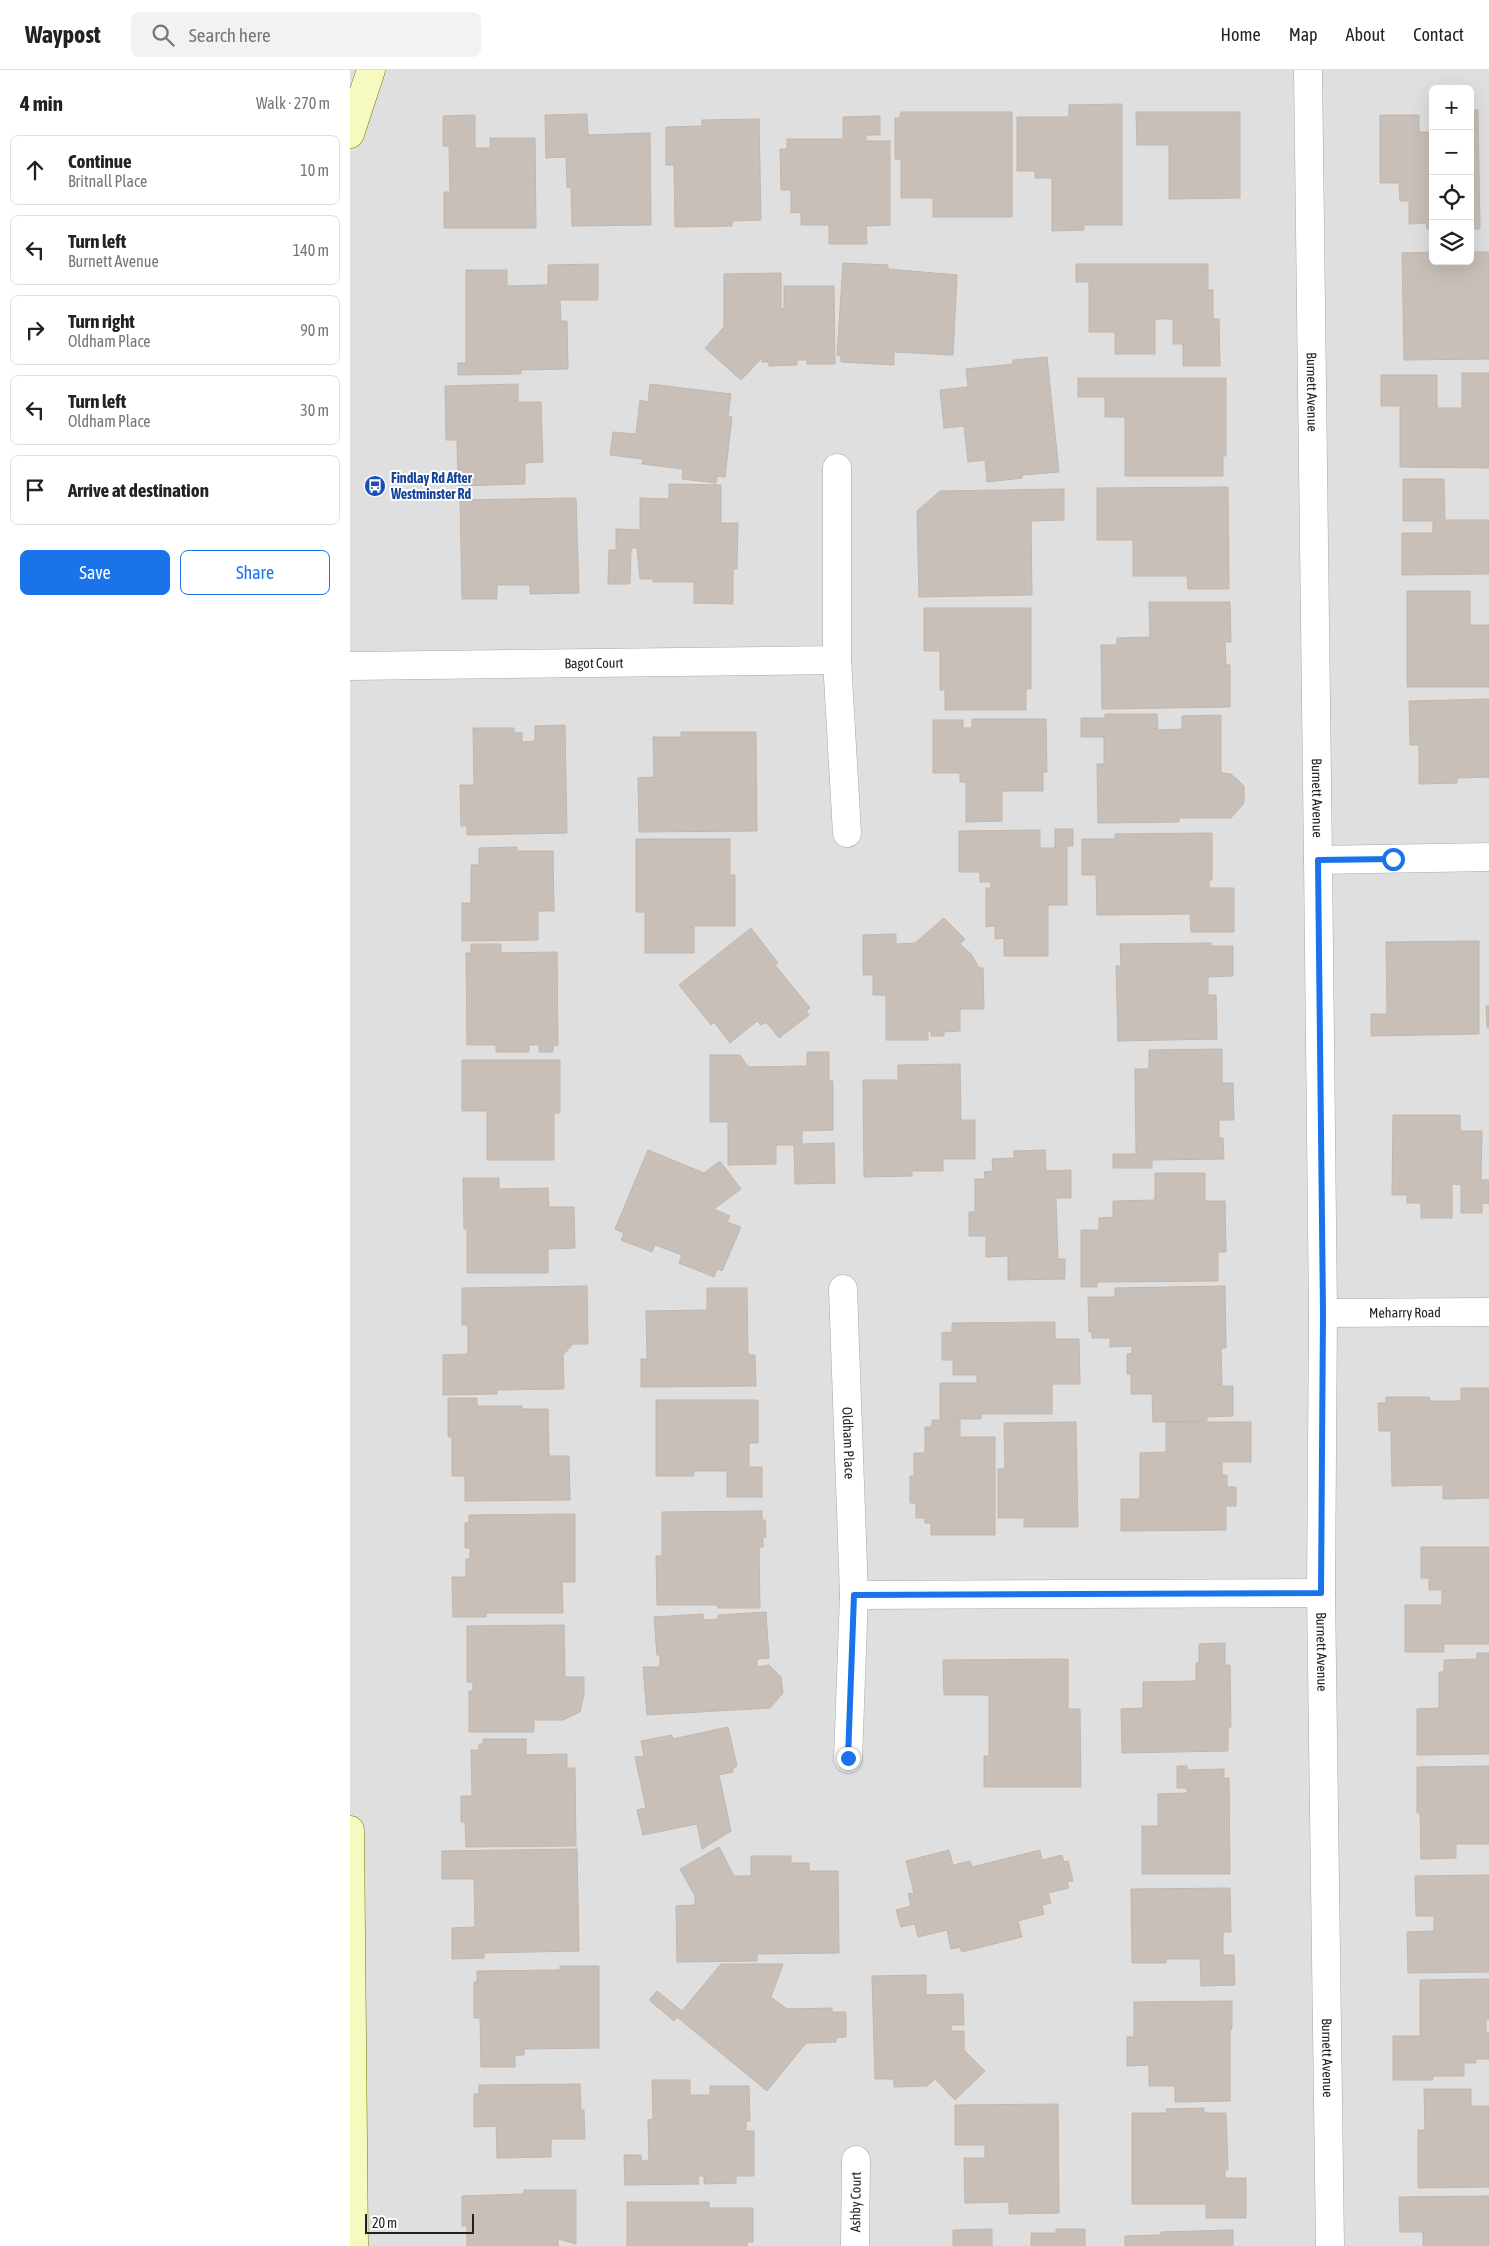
<!DOCTYPE html>
<meta charset="utf-8">
<style>
:root{--surface:#fff;--page:#f2f2f2;--text:#222;--muted:#767676;--line:#e0e0e0;--accent:#1a73e8}
body{margin:0;font-family:"Asap Condensed",sans-serif;background:var(--page);color:var(--text)}
.controls{position:absolute;right:15px;top:15px;display:grid;overflow:hidden;border-radius:8px;box-shadow:0 5px 20px #0002}
.controls button{width:45px;height:45px;display:grid;place-items:center;padding:0;border:0;border-bottom:1px solid var(--line);background:var(--surface);color:var(--text);font:25px sans-serif}
.scale{position:absolute;left:15px;bottom:12px;width:109px;box-sizing:border-box;padding-left:5px;border:2px solid #222;border-top:0;font-size:14px;line-height:18px;white-space:nowrap;color:#222;-webkit-text-stroke:4px #fff;paint-order:stroke}
.stop{position:absolute;width:15px;height:15px;margin:-11px;border:4px solid #1a73e8;border-radius:50%;background:#fff}
.stop.end{background:#1a73e8;border-color:#fff;box-shadow:0 1px 5px #0008}
.list{margin:0;padding:0;list-style:none}
h2{display:flex;justify-content:space-between;align-items:center;height:65px;margin:0;padding:0 20px;font-size:21px}
h2 small{font-size:16px;font-weight:400;color:var(--muted)}
.list li{display:grid;grid-template-columns:32px 1fr auto;gap:15px;align-items:center;box-sizing:border-box;height:70px;margin:0 10px 10px;padding:0 10px;border:1px solid var(--line);border-radius:8px}
.list b{display:block;font-size:19px;white-space:nowrap}
.list p{margin:0;font-size:16px;white-space:nowrap;color:var(--muted)}
.list em{font-size:16px;font-style:normal;color:var(--muted)}
.actions{display:flex;gap:10px;padding:15px 20px}
.actions a{flex:1;padding:11px 0;border:1px solid var(--accent);border-radius:8px;text-align:center;font-size:18px;color:var(--accent)}
.actions .main{background:var(--accent);color:#fff}
.icon{flex:none;width:28px;height:28px;fill:none;stroke:currentColor;stroke-width:2;stroke-linecap:round;stroke-linejoin:round}
.map{position:relative;flex:none;width:1139px;height:2176px;overflow:hidden}
header{display:flex;align-items:center;gap:30px;box-sizing:border-box;height:70px;padding:0 25px;background:var(--surface);border-bottom:1px solid var(--line)}
header strong{font-size:24px}
nav{display:flex;gap:28px;margin-inline-start:auto;font-size:18px}
.search{width:350px;height:45px;background:var(--page);display:flex;align-items:center;gap:12px;box-sizing:border-box;padding:0 18px;border-radius:8px;color:var(--muted);font-size:19px}
main{display:flex}
aside{flex:1;background:var(--surface)}
.map>svg:first-child{display:block}
.residential{fill:#e0dfdf;fill-rule:evenodd}
.building{fill:#c7bfb8;stroke:#c4b6ab}
.lines{fill:none;stroke-linecap:round;stroke-linejoin:round}
.minor-casing{stroke:#a9a9a9;stroke-width:29}
.secondary-casing{stroke:#707d05;stroke-width:29}
.minor{stroke:#fff;stroke-width:28}
.secondary{stroke:#f7fabf;stroke-width:28}
.route{stroke:#1a73e8;stroke-width:6}
.labels{text-anchor:middle;dominant-baseline:central;stroke-width:4;stroke-linejoin:round;paint-order:stroke}
.street-label{font-size:14px;fill:#222;stroke:#fff}
.transit-label{font-size:14px;font-weight:bold;fill:#164399;stroke:#fff;text-anchor:start}
</style>
<header>
<strong>Waypost</strong>
<div class="search"><svg class="icon" aria-label="search" viewBox="0 0 24 24"><circle cx="10" cy="10" r="6"/><path d="M15 15l6 6"/></svg>Search here</div>
<nav><a>Home</a><a>Map</a><a>About</a><a>Contact</a></nav>
</header>
<main>
<aside>
<h2>4 min<small>Walk · 270 m</small></h2>
<ul class="list">
<li><svg class="icon" aria-label="ahead" viewBox="0 0 24 24"><path d="M12 20V5M6 11l6-6 6 6"/></svg><div><b>Continue</b><p>Britnall Place</p></div><em>10 m</em></li>
<li><svg class="icon" aria-label="left" viewBox="0 0 24 24"><path d="M17 20v-9H6M10 6l-5 5 5 5"/></svg><div><b>Turn left</b><p>Burnett Avenue</p></div><em>140 m</em></li>
<li><svg class="icon" aria-label="right" viewBox="0 0 24 24"><path d="M7 20v-9h11M14 6l5 5-5 5"/></svg><div><b>Turn right</b><p>Oldham Place</p></div><em>90 m</em></li>
<li><svg class="icon" aria-label="left" viewBox="0 0 24 24"><path d="M17 20v-9H6M10 6l-5 5 5 5"/></svg><div><b>Turn left</b><p>Oldham Place</p></div><em>30 m</em></li>
<li><svg class="icon" aria-label="arrive" viewBox="0 0 24 24"><path d="M6 21V4h12l-3 4 3 4H6"/></svg><div><b>Arrive at destination</b></div></li>
</ul>
<div class="actions"><a class="main">Save</a><a>Share</a></div>
</aside>
<div class="map">
<svg width="1139" height="2176" viewBox="0 0 1139 2176">
<rect width="100%" height="100%" fill="#f2efe9"/>
<path class="residential" d="M0 0H1139V2176H0ZM1083 19H1120V191H1083Z"/>
<g class="building">
<polygon points="772,34 772,155 734,155 734,160 702,161 702,108 685,108 685,101 667,101 667,47 719,47 719,35"/>
<polygon points="1120,40 1128,40 1130,159 1120,159"/>
<polygon points="551,42 662,42 662,147 583,147 583,128 551,128 551,89 545,89 545,48 550,48"/>
<polygon points="786,42 890,42 890,128 819,129 819,75 787,75"/>
<polygon points="237,44 238,65 300,63 301,155 222,156 221,117 217,118 216,87 196,88 195,45"/>
<polygon points="125,45 125,78 140,78 140,68 185,68 186,158 94,158 94,122 100,122 99,76 93,76 93,46"/>
<polygon points="1030,45 1069,45 1069,62 1083,62 1083,159 1077,159 1076,153 1059,154 1059,131 1050,131 1049,113 1030,113"/>
<polygon points="530,46 530,65 516,65 516,71 540,71 540,155 516,156 517,174 479,174 479,155 451,155 451,142 441,143 441,120 431,120 430,79 437,79 437,69 493,69 493,47"/>
<polygon points="409,49 411,150 382,151 382,156 325,157 324,95 316,95 316,57 352,56 352,50"/>
<polygon points="1083,182 1083,191 1120,191 1120,182 1139,182 1139,289 1054,290 1052,183"/>
<polygon points="493,193 538,195 538,199 607,205 603,285 544,282 544,295 491,292 491,286 487,285"/>
<polygon points="248,194 248,230 210,230 211,251 217,251 218,299 171,300 171,304 108,305 108,293 116,293 116,200 157,200 157,216 198,215 198,195"/>
<polygon points="726,194 858,194 858,220 863,220 863,249 869,249 870,296 833,296 833,274 823,274 823,249 805,249 805,284 765,284 765,262 739,262 739,212 726,212"/>
<polygon points="431,203 431,239 434,239 434,216 484,216 485,294 457,294 457,290 447,290 447,295 419,296 419,292 412,292 412,288 391,310 355,278 374,257 374,204"/>
<polygon points="697,287 709,402 672,405 672,408 637,412 635,390 618,392 614,356 594,358 590,320 618,317 616,299 663,294 663,290"/>
<polygon points="1112,303 1139,303 1139,398 1050,397 1050,336 1031,336 1031,305 1087,305 1087,338 1112,338"/>
<polygon points="728,308 876,308 876,386 873,386 873,406 775,406 775,347 755,347 755,327 728,327"/>
<polygon points="168,314 168,332 191,332 193,392 175,393 175,414 108,416 107,370 96,370 95,316"/>
<polygon points="300,314 381,324 378,346 382,347 375,407 367,406 366,413 332,409 333,399 292,394 293,389 260,385 263,362 286,364 290,330 298,332"/>
<polygon points="1053,409 1094,409 1095,450 1139,450 1139,504 1052,505 1052,463 1083,463 1083,451 1053,451"/>
<polygon points="319,414 371,415 371,453 388,453 387,499 383,499 383,534 344,533 344,512 303,512 303,509 290,509 287,478 281,478 280,514 258,514 259,480 266,480 266,459 290,460 290,428 319,429"/>
<polygon points="878,417 879,519 838,519 837,506 783,506 783,470 747,470 747,418"/>
<polygon points="714,419 714,450 681,451 682,525 569,527 567,441 590,421"/>
<polygon points="226,428 229,523 180,524 180,515 147,515 147,529 112,529 110,430"/>
<polygon points="1057,521 1120,521 1120,555 1139,555 1139,617 1057,617"/>
<polygon points="799,532 880,532 881,572 875,572 876,595 880,595 880,637 752,639 751,575 767,575 767,568 800,567"/>
<polygon points="574,538 681,538 681,619 676,619 676,640 595,640 595,620 590,620 590,581 574,581"/>
<polygon points="1139,629 1139,707 1107,708 1107,713 1069,714 1069,675 1060,675 1059,631"/>
<polygon points="755,644 807,644 808,660 832,659 832,646 871,645 871,703 881,704 894,716 894,733 881,748 829,748 829,752 748,753 747,694 754,694 754,667 731,667 731,648 755,648"/>
<polygon points="622,649 696,649 697,702 693,702 693,721 652,721 652,751 616,752 616,712 610,712 610,703 583,703 583,650 613,650 613,658 622,658"/>
<polygon points="215,655 217,763 117,765 117,756 111,756 110,715 124,715 123,658 164,658 164,663 172,663 172,672 185,671 185,656"/>
<polygon points="331,662 406,662 407,761 289,762 288,708 304,707 303,667 331,667"/>
<polygon points="705,759 723,759 723,776 717,776 717,835 698,835 698,886 654,886 654,868 645,869 645,856 636,857 636,818 641,818 641,812 630,812 630,802 609,802 609,761 690,760 690,778 705,778"/>
<polygon points="862,763 862,810 859,810 859,818 884,818 884,862 841,862 840,844 747,845 746,805 732,805 732,769 765,769 765,764"/>
<polygon points="286,769 380,769 380,805 385,805 385,856 344,856 344,883 295,883 295,842 286,842"/>
<polygon points="167,777 167,781 203,781 204,841 188,841 188,870 112,871 112,833 121,833 121,795 129,795 129,778"/>
<polygon points="594,848 615,869 610,874 622,885 629,898 633,898 634,939 610,939 610,961 594,962 594,966 581,966 581,960 578,961 578,970 536,970 536,925 523,925 523,905 513,905 513,865 546,864 546,874 565,873"/>
<polygon points="401,858 428,893 425,895 460,938 456,941 459,945 429,968 416,952 411,955 407,951 380,973 364,952 361,955 329,915"/>
<polygon points="1129,871 1129,964 1021,966 1021,944 1037,944 1036,872"/>
<polygon points="861,873 861,876 883,876 883,906 858,907 858,925 866,925 867,969 768,971 766,896 771,896 770,874"/>
<polygon points="121,874 151,874 151,883 207,882 208,975 203,976 203,982 189,982 189,975 179,975 179,982 146,982 146,975 117,975 116,883 121,883"/>
<polygon points="1136,936 1139,936 1139,958 1137,958"/>
<polygon points="872,979 872,1013 883,1013 884,1050 869,1050 869,1068 873,1068 874,1089 802,1090 802,1098 763,1098 763,1084 786,1084 785,999 799,999 799,980"/>
<polygon points="457,982 479,982 479,1011 483,1011 483,1060 452,1061 452,1074 484,1073 485,1113 445,1114 444,1075 426,1075 426,1094 378,1095 378,1052 360,1052 360,985 390,985 398,997 457,996"/>
<polygon points="112,990 210,990 210,1043 204,1043 204,1090 137,1090 137,1041 112,1041"/>
<polygon points="610,994 611,1050 625,1050 625,1089 593,1089 593,1101 562,1101 562,1106 514,1107 513,1010 548,1010 548,995"/>
<polygon points="1043,1045 1110,1045 1110,1061 1132,1061 1131,1110 1139,1110 1139,1134 1132,1133 1132,1143 1111,1143 1111,1115 1102,1114 1102,1148 1071,1148 1071,1133 1057,1133 1057,1125 1042,1125"/>
<polygon points="298,1080 354,1103 370,1091 391,1119 364,1139 380,1146 377,1152 391,1157 372,1201 367,1199 364,1207 329,1193 332,1185 305,1175 302,1182 271,1170 274,1163 265,1159"/>
<polygon points="695,1080 696,1101 721,1100 721,1128 706,1128 708,1189 715,1189 715,1209 658,1210 658,1186 636,1187 636,1166 619,1166 619,1142 625,1142 625,1109 635,1109 634,1102 643,1101 642,1089 664,1088 664,1081"/>
<polygon points="805,1103 855,1103 855,1131 875,1131 876,1182 868,1182 868,1211 747,1212 747,1217 731,1217 731,1160 749,1160 749,1148 763,1147 763,1131 805,1130"/>
<polygon points="113,1108 149,1108 149,1119 198,1118 199,1137 224,1137 225,1178 198,1179 198,1203 117,1203 117,1159 114,1159"/>
<polygon points="237,1216 238,1274 223,1274 213,1285 214,1319 147,1320 147,1324 93,1325 93,1285 118,1284 118,1255 112,1255 112,1218"/>
<polygon points="875,1216 876,1278 871,1278 872,1316 883,1316 883,1346 857,1347 857,1351 803,1352 802,1324 781,1324 781,1304 777,1304 777,1284 782,1283 782,1276 760,1277 760,1268 742,1268 742,1262 739,1262 738,1227 765,1227 765,1218"/>
<polygon points="357,1218 397,1218 398,1285 405,1285 406,1316 291,1317 291,1289 297,1289 296,1241 357,1240"/>
<polygon points="705,1252 705,1269 729,1269 730,1314 702,1314 702,1344 631,1344 631,1349 590,1349 590,1313 627,1313 627,1305 603,1305 603,1290 592,1290 592,1263 602,1262 602,1253"/>
<polygon points="1111,1318 1139,1318 1139,1428 1093,1429 1093,1415 1042,1416 1041,1361 1029,1361 1028,1333 1036,1333 1036,1327 1079,1327 1080,1331 1111,1331"/>
<polygon points="98,1328 127,1328 127,1336 172,1336 172,1339 198,1339 199,1386 219,1386 220,1430 115,1431 115,1406 102,1406 102,1367 98,1367"/>
<polygon points="306,1330 408,1330 408,1373 399,1373 399,1397 412,1397 412,1427 377,1427 377,1401 344,1401 344,1406 306,1406"/>
<polygon points="582,1350 610,1350 610,1367 645,1367 645,1465 581,1465 581,1453 575,1453 575,1448 566,1448 566,1433 560,1433 560,1406 564,1406 564,1383 575,1383 575,1357 582,1357"/>
<polygon points="726,1352 728,1457 674,1457 674,1448 648,1448 648,1399 655,1399 654,1353"/>
<polygon points="816,1352 901,1352 901,1392 872,1392 872,1405 877,1405 877,1417 886,1417 886,1436 876,1436 876,1460 771,1461 771,1429 790,1429 790,1383 816,1382"/>
<polygon points="412,1441 412,1450 415,1450 416,1467 413,1467 413,1477 409,1477 410,1538 368,1538 367,1535 307,1535 306,1486 312,1486 312,1442"/>
<polygon points="225,1444 225,1512 212,1512 213,1543 136,1543 136,1547 103,1547 102,1507 116,1507 116,1489 120,1489 120,1478 115,1478 115,1453 119,1452 119,1445"/>
<polygon points="1071,1477 1139,1477 1139,1574 1094,1574 1094,1582 1055,1582 1055,1535 1092,1535 1092,1520 1079,1520 1079,1508 1071,1508"/>
<polygon points="416,1542 419,1588 407,1589 407,1597 419,1595 431,1607 433,1623 420,1638 297,1645 293,1597 310,1597 310,1585 307,1585 304,1547 353,1544 353,1550 368,1549 368,1545"/>
<polygon points="214,1555 215,1607 234,1607 234,1624 230,1642 213,1650 184,1650 184,1662 119,1662 119,1621 123,1621 123,1612 117,1612 117,1556"/>
<polygon points="875,1573 875,1595 880,1595 881,1657 878,1657 878,1681 772,1683 771,1639 793,1638 793,1612 846,1611 846,1593 849,1593 849,1574"/>
<polygon points="1127,1583 1139,1583 1139,1684 1067,1685 1067,1639 1089,1638 1089,1602 1094,1602 1094,1590 1127,1589"/>
<polygon points="718,1589 718,1639 730,1639 731,1717 634,1717 634,1686 639,1686 639,1625 594,1625 593,1590"/>
<polygon points="378,1657 387,1696 383,1698 383,1702 369,1705 381,1761 352,1779 347,1754 293,1765 287,1740 296,1738 285,1687 294,1686 291,1671 322,1665 323,1669"/>
<polygon points="133,1669 176,1669 176,1685 217,1684 217,1698 225,1698 226,1776 116,1777 115,1752 111,1752 111,1726 122,1726 121,1680 129,1680 129,1674 133,1674"/>
<polygon points="827,1696 837,1696 837,1700 874,1699 874,1708 879,1708 880,1804 792,1804 792,1756 808,1756 808,1724 837,1723 837,1718 827,1718"/>
<polygon points="1139,1696 1139,1774 1106,1774 1106,1788 1071,1789 1070,1743 1067,1743 1067,1697"/>
<polygon points="369,1777 384,1806 401,1806 401,1786 441,1786 441,1793 459,1793 459,1801 488,1801 489,1883 407,1884 407,1891 327,1892 326,1836 345,1835 345,1826 330,1799"/>
<polygon points="227,1779 229,1881 134,1883 134,1888 102,1889 102,1858 125,1857 124,1809 92,1809 92,1781"/>
<polygon points="599,1780 603,1795 620,1791 622,1797 690,1780 692,1790 712,1785 714,1792 718,1791 723,1811 717,1812 719,1818 698,1823 701,1833 692,1835 694,1844 668,1851 672,1867 612,1882 610,1877 601,1879 597,1860 568,1867 565,1854 551,1857 546,1840 561,1836 558,1824 564,1823 556,1791"/>
<polygon points="1139,1805 1139,1902 1058,1903 1057,1862 1084,1861 1084,1846 1066,1846 1065,1806"/>
<polygon points="880,1818 881,1862 873,1862 873,1885 884,1885 885,1915 851,1916 850,1889 816,1889 816,1893 782,1893 781,1819"/>
<polygon points="371,1894 433,1894 421,1927 437,1939 482,1938 482,1942 496,1942 496,1967 486,1968 486,1972 456,1973 417,2021 327,1947 324,1951 299,1930 307,1921 332,1941"/>
<polygon points="210,1896 249,1896 249,1978 174,1979 174,1985 165,1985 165,1997 131,1997 130,1948 124,1948 124,1912 127,1912 127,1901 210,1900"/>
<polygon points="576,1905 576,1925 613,1924 614,1955 601,1955 601,1961 614,1961 614,1980 635,2001 605,2030 585,2009 577,2016 544,2017 544,2009 525,2009 522,1906"/>
<polygon points="1139,1909 1139,1949 1136,1949 1136,1963 1139,1963 1139,1989 1126,1989 1126,1993 1114,1993 1114,2006 1083,2006 1083,2010 1043,2010 1043,1966 1070,1966 1070,1910"/>
<polygon points="882,1931 882,1959 880,1961 880,2031 825,2032 825,2016 799,2016 799,1995 777,1996 777,1967 784,1967 784,1932"/>
<polygon points="302,2010 340,2010 340,2025 360,2025 360,2016 399,2016 400,2051 396,2051 396,2061 404,2061 404,2106 386,2106 386,2113 354,2114 354,2106 348,2106 349,2114 275,2115 274,2085 291,2085 291,2091 299,2090 298,2050 303,2049"/>
<polygon points="230,2014 231,2040 234,2040 235,2069 201,2069 201,2087 147,2088 146,2056 124,2057 124,2024 129,2024 129,2015"/>
<polygon points="1074,2019 1121,2019 1121,2036 1139,2036 1139,2117 1068,2118 1068,2060 1075,2060"/>
<polygon points="708,2034 709,2143 659,2144 659,2132 615,2133 614,2088 635,2088 635,2075 605,2075 605,2035"/>
<polygon points="854,2038 854,2043 876,2043 878,2100 875,2100 875,2108 896,2108 896,2148 856,2148 856,2134 782,2134 782,2043 817,2043 816,2039"/>
<polygon points="174,2120 226,2120 226,2174 208,2169 208,2176 117,2176 117,2156 112,2156 112,2126 174,2124"/>
<polygon points="1139,2126 1139,2176 1073,2176 1073,2162 1050,2162 1049,2127"/>
<polygon points="277,2132 359,2132 359,2138 403,2138 403,2172 397,2172 397,2176 277,2176"/>
<polygon points="642,2159 642,2176 603,2176 603,2160"/>
<polygon points="706,2159 735,2159 735,2176 681,2176 681,2163 706,2163"/>
<polygon points="883,2160 883,2176 775,2176 775,2166 811,2165 811,2162"/>
</g>
<g class="lines">
<g class="minor-casing">
<g id="minor">
<path id="s1" d="M958 0 968 790 973 1243 971 1523 980 2176"/>
<polyline points="487,398 487,590 497,763"/>
<path id="s2" d="M0 596 487 590"/>
<polyline points="968,790 1139,787"/>
<path id="s3" d="M493 1219 504 1525 498 1689"/>
<path id="s4" d="M973 1243 1139 1242"/>
<polyline points="504,1525 971,1523"/>
<path id="s5" d="M505 2176 506 2090"/>
</g>
</g>
<g class="secondary-casing">
<g id="secondary">
<polyline points="0,64 21,0"/>
<polyline points="0,1760 4,2176"/>
</g>
</g>
<use href="#minor" class="minor"/>
<use href="#secondary" class="secondary"/>
</g>
<g class="lines">
<polyline class="route" points="498,1688 504,1525 971,1523 973,1243 968,790 1043,789"/>
</g>
<defs>
<g id="bus-disc" transform="scale(1.125)"><circle r="9.5" fill="#1a4fb4" stroke="#fff"/><path d="M-5-6H5V4H4V6H2V4H-2V6H-4V4H-5ZM-3.5-4V0h7V-4ZM-3.5 1.2v1.5H-2V1.2ZM2 1.2v1.5H3.5V1.2Z" fill="#fff"/></g>
</defs>
<g fill-rule="evenodd">
<use href="#bus-disc" x="25" y="416"/>
</g>
<g class="labels">
<g class="street-label">
<text stroke="none"><textPath href="#s1" startOffset="322">Burnett Avenue</textPath></text>
<text stroke="none"><textPath href="#s2" startOffset="244">Bagot Court</textPath></text>
<text stroke="none"><textPath href="#s1" startOffset="728">Burnett Avenue</textPath></text>
<text stroke="none"><textPath href="#s4" startOffset="82">Meharry Road</textPath></text>
<text stroke="none"><textPath href="#s3" startOffset="154">Oldham Place</textPath></text>
<text stroke="none"><textPath href="#s1" startOffset="1582">Burnett Avenue</textPath></text>
<text stroke="none"><textPath href="#s1" startOffset="1988">Burnett Avenue</textPath></text>
<text stroke="none"><textPath href="#s5" startOffset="44">Ashby Court</textPath></text>
</g>
<g class="transit-label">
<text x="41" y="408">Findlay Rd After<tspan x="41" dy="16">Westminster Rd</tspan></text>
</g>
</g>
</svg>
<div class="controls">
<button>+</button>
<button>−</button>
<button><svg class="icon" aria-label="locate" viewBox="0 0 24 24"><circle cx="12" cy="12" r="6"/><path d="M12 2v4M12 18v4M2 12h4M18 12h4"/></svg></button>
<button><svg class="icon" aria-label="layers" viewBox="0 0 24 24"><path d="M12 4l9 5-9 5-9-5zM3 14l9 5 9-5"/></svg></button>
</div>
<div class="scale">20 m</div>
<div class="stop" style="left:1043px;top:789px"></div>
<div class="stop end" style="left:498px;top:1688px"></div>
</div>
</main>
